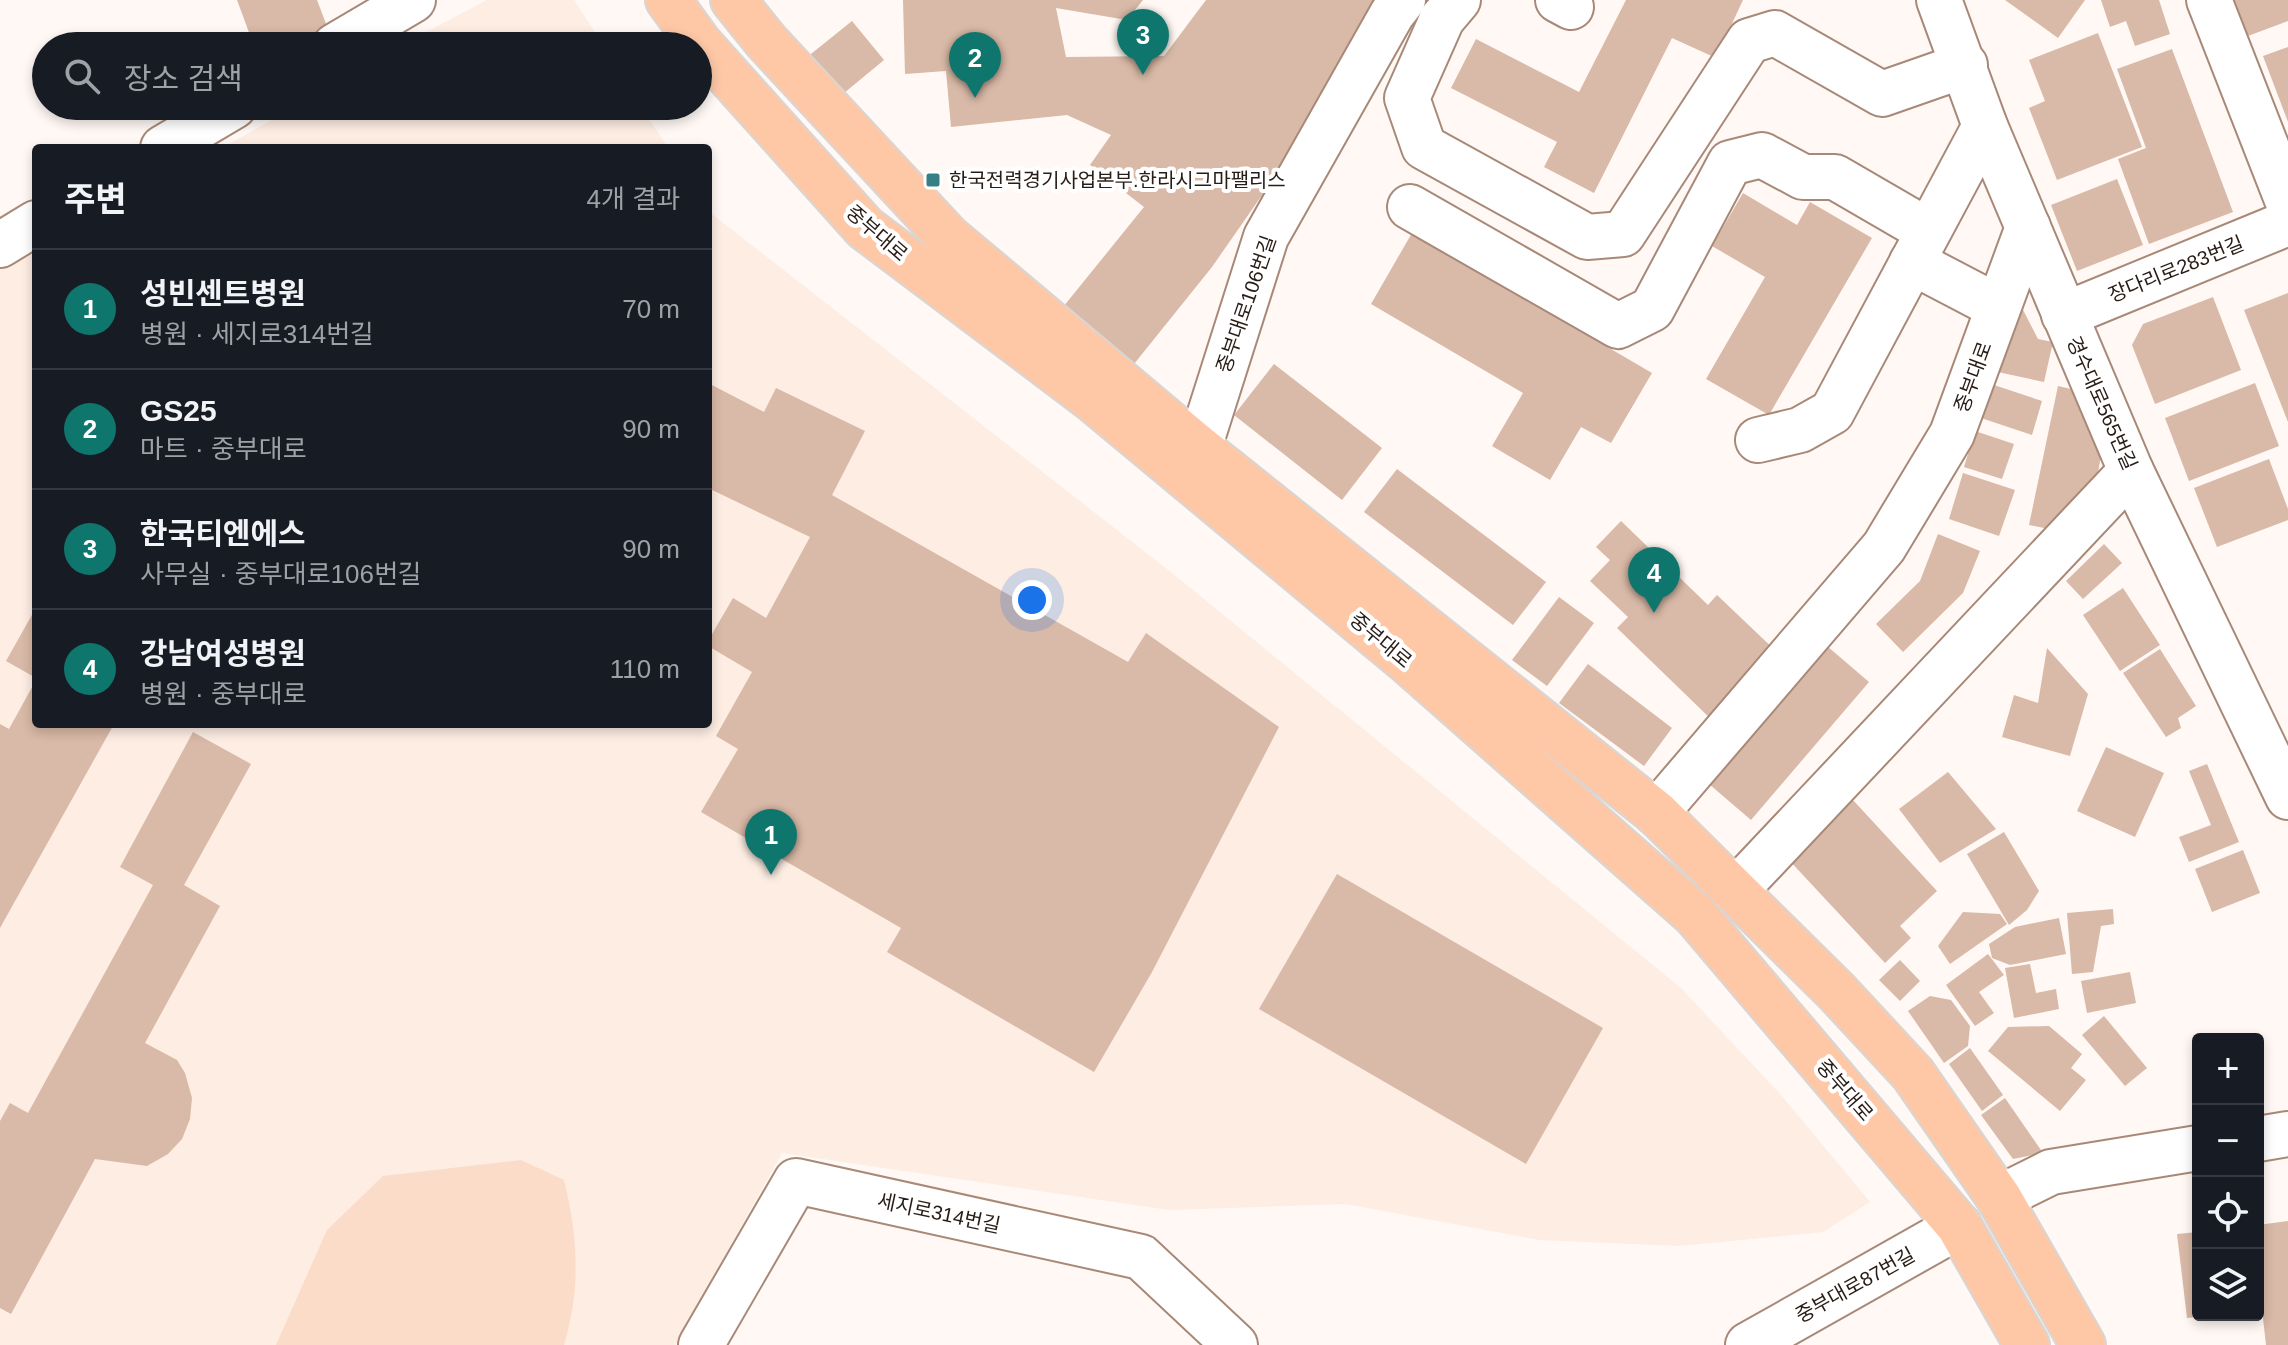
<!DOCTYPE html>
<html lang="ko">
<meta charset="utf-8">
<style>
:root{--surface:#171b24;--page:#20242c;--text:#f1f3f6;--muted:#9ea1a6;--line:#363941;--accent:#0f766e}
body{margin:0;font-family:Helvetica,"Noto Sans KR",sans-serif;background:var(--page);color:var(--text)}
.controls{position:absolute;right:24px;bottom:24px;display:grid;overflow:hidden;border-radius:8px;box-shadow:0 4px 12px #0003}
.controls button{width:72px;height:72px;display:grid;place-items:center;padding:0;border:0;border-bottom:2px solid var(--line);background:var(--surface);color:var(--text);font:40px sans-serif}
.you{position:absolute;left:1032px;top:600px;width:28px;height:28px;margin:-20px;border:6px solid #fff;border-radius:50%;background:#1a73e8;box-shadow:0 0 0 12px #1a73e833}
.badge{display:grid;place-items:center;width:52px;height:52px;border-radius:50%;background:var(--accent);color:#fff;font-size:26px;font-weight:700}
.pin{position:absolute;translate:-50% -66px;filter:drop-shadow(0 2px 4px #0008)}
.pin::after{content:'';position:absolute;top:42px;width:28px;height:24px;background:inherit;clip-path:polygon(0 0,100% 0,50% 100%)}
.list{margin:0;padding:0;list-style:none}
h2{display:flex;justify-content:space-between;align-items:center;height:104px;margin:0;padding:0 32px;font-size:34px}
h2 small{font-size:26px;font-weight:400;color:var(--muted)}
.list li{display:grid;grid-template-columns:52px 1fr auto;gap:24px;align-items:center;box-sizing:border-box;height:120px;padding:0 32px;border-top:2px solid var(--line)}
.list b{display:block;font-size:30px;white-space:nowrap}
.list p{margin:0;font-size:26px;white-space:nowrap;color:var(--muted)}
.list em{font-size:26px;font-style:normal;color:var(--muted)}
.icon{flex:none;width:44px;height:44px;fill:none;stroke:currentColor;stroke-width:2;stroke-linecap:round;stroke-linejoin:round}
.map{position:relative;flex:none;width:2288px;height:1345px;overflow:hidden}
.search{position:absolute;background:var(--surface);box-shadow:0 4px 12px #0003;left:32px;top:32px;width:680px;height:88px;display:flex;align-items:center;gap:20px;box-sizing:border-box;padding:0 28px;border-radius:44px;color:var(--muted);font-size:30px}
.panel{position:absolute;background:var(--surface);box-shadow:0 4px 12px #0003;left:32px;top:144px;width:680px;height:584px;border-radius:8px}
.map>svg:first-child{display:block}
.built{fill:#fdede3}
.green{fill:#fbdcc9}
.building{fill:#d9b9a7}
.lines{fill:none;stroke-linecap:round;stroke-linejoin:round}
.minor-casing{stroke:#a88978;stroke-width:48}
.major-casing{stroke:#d8d6d5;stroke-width:48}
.minor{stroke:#fff;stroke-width:44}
.major{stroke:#fec8a7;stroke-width:44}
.poi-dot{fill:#367f84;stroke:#fff;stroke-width:3}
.labels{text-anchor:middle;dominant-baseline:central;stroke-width:8;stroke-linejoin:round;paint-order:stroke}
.poi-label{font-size:20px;fill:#281c16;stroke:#fff;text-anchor:start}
.street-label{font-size:20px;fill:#281c16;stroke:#fff}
</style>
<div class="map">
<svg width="2288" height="1345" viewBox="0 0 2288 1345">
<rect width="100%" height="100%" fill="#fff8f4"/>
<g class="built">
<polygon points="487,0 574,0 604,46 400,46"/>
<polygon points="297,106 641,106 668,148 222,148"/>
<polygon points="708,211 1172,573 1681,988 1780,1094 1870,1202 1823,1232 1679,1246 1540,1240 1346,1204 1169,1210 782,1153 675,1345 0,1345 0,267 36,248 36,724 708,724"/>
</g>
<path class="green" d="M521 1160 564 1180C578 1237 581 1288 564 1345H276L327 1230 383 1176Z"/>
<g class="building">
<polygon points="237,0 317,0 328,29 286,46 254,46"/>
<polygon points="903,0 1143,0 1127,20 1056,8 1066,57 1164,56 1206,0 1398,0 1212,267 1126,374 1055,317 1144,207 1090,165 1111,135 1067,115 951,127 946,71 905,74"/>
<polygon points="1626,0 1743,0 1716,58 1672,38 1594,193 1544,167 1557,142 1451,88 1476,39 1579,92"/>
<polygon points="2005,0 2085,0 2058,38"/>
<polygon points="2101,0 2159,0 2170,34 2135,46 2126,21 2110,27"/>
<polygon points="2224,0 2288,0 2288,21 2240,39"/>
<polygon points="852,21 884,60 838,98 806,58"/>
<polygon points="2098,33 2142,147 2057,180 2029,108 2045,101 2029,60"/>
<polygon points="2288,47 2288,122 2263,56"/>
<polygon points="2172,49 2233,212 2149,244 2118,159 2146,148 2117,69"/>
<polygon points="2117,179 2143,245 2077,271 2051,205"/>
<polygon points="1743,193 1797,225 1810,202 1872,238 1769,415 1706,379 1765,277 1712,246"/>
<polygon points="1412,233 1652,373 1611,443 1581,427 1550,480 1492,446 1523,393 1371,304"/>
<polygon points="2288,293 2288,422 2244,310"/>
<polygon points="2213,297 2241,370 2155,404 2132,345 2143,324"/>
<polygon points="2021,306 2038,339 2053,342 2044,382 1993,371"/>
<polygon points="1274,364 1382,448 1342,500 1234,415"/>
<polygon points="708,383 764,412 776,388 865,431 832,495 1128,662 1146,633 1279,727 1152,972 1094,1072 887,952 901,928 701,812 738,749 716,736 752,672 708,646 708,641 733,598 766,618 810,537 708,488"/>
<polygon points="1988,383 2042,401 2032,435 1978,417"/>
<polygon points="2255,383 2279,446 2189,481 2165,418"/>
<polygon points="2058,386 2071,389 2102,449 2098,473 2049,529 2029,525"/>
<polygon points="1975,431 2014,444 2002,479 1964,467"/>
<polygon points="2269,459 2288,509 2288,520 2217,547 2194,488"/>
<polygon points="1397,469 1546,582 1513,625 1364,512"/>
<polygon points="1963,473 2015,490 1999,536 1949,519"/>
<polygon points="1621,521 1708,605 1717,595 1779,654 1714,722 1617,628 1628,617 1590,581 1610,560 1596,547"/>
<polygon points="1938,534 1980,551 1963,593 1903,652 1876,624 1920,581"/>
<polygon points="2104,544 2122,563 2083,599 2066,581"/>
<polygon points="2123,588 2160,645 2120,671 2083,615"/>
<polygon points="1559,597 1594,623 1547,686 1512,660"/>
<polygon points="33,613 36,615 36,678 6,661"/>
<polygon points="1827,646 1869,682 1751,820 1709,784"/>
<polygon points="2047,648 2088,694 2070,756 2002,737 2014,695 2038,703"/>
<polygon points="2160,649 2196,706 2178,718 2181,728 2166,737 2123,673"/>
<polygon points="1588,664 1672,728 1644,766 1559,703"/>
<polygon points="36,680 36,724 114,724 0,928 0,724 9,729"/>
<polygon points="193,732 251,764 184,885 220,906 145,1043 177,1060 185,1073 192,1098 190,1119 182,1139 168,1154 147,1166 95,1159 11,1314 0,1308 0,1121 10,1103 28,1113 153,885 120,867"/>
<polygon points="2106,747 2164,773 2135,837 2077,811"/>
<polygon points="2207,764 2239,842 2189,862 2179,837 2211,825 2189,771"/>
<polygon points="1948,772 1996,829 1940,863 1899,809"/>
<polygon points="1852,799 1937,891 1900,926 1911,938 1885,963 1788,859"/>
<polygon points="2004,832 2039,891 2027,910 2009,925 1967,854"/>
<polygon points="2243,850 2260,893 2212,912 2195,869"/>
<polygon points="1337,874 1603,1028 1526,1164 1259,1009"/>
<polygon points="2113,909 2114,924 2101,926 2093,972 2072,974 2067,913"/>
<polygon points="1963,912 2000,914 2007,924 1950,964 1938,946"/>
<polygon points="2059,918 2066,954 2010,965 1992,958 1989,944 2015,927"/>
<polygon points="1988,954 2004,975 1979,992 1994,1013 1975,1026 1946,985"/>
<polygon points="1900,960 1920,981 1900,1001 1879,980"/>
<polygon points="2030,964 2036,993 2056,989 2059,1009 2014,1018 2005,968"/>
<polygon points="2130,972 2136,1003 2087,1013 2081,981"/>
<polygon points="1930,996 1951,1000 1970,1026 1968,1046 1944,1063 1908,1011"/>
<polygon points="2104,1016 2147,1068 2125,1086 2082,1035"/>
<polygon points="2049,1026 2082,1054 2071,1068 2086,1080 2060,1111 1988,1051 2008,1027"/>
<polygon points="1970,1048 2003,1095 1982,1111 1949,1064"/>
<polygon points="2005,1098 2043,1153 2013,1159 1981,1115"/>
<polygon points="2288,1221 2288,1345 2266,1345 2262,1310 2258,1310 2258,1225"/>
<polygon points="2198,1232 2198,1317 2187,1318 2177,1234"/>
</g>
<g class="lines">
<g class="minor-casing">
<g id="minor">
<polyline points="1458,0 1442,19 1407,98 1424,147 1587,237 1623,234 1749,41 1775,33 1882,94 1965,65"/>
<polyline points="1558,0 1571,7"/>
<polyline points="1939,0 1985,126 2131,471 2288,797"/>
<polyline points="2209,0 2288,202"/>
<polyline points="335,46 413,0"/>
<polyline points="163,148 234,106"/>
<polyline points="1410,207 1618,326 1652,309 1730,163 1762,155 1803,177 1835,177 1928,231"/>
<polyline points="0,245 36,223"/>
<polyline points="1912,262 1998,307"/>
<polyline points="2064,315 2288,223"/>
<polyline points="1758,440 1800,430 1832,412 1985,126"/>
<polyline points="1199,448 1266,237 1392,14 1403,0"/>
<polyline points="1656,813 1884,547 1952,434 2028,227"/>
<polyline points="1735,891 2131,471"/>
<polyline points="2258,1139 2288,1134"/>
<polyline points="1999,1198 2051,1172 2198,1148"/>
<polyline points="701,1345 796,1181 1141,1257 1235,1345"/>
<polyline points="1748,1345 1959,1226"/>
</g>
</g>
<g class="major-casing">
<g id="major">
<polyline points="668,0 700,44 865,228 1092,399 1407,661 1695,915 1959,1226 2027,1345"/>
<polyline points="733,0 766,41 948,237 1199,448 1656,813 1837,992 1913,1074 1999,1198 2083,1345"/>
</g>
</g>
<use href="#minor" class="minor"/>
<use href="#major" class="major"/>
</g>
<rect class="poi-dot" x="925" y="172" width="16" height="16" rx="4"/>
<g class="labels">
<g class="poi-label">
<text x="949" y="180">한국전력경기사업본부.한라시그마팰리스</text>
</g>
<g class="street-label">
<text transform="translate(877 233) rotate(41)">중부대로</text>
<text transform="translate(2176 269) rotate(-22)">장다리로283번길</text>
<text transform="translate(1246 304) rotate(-71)">중부대로106번길</text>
<text transform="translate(1973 377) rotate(-70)">중부대로</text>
<text transform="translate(2102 403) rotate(66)">경수대로565번길</text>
<text transform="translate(1381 640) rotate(40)">중부대로</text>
<text transform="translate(1845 1090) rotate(49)">중부대로</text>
<text transform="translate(939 1213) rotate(12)">세지로314번길</text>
<text transform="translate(1855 1285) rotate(-29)">중부대로87번길</text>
</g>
</g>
</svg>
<div class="controls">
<button>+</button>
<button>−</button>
<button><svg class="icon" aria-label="locate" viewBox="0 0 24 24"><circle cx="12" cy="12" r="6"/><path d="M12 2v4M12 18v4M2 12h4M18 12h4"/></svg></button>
<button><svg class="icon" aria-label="layers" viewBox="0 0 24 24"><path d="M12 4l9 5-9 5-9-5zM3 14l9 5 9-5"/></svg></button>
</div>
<div class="you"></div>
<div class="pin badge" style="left:771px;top:875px">1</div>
<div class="pin badge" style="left:975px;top:98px">2</div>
<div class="pin badge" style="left:1143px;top:75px">3</div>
<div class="pin badge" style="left:1654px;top:613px">4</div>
<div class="search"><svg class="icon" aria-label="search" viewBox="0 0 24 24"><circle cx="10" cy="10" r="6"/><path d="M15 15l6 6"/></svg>장소 검색</div>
<section class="panel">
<h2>주변<small>4개 결과</small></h2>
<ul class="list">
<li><span class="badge">1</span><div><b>성빈센트병원</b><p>병원 · 세지로314번길</p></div><em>70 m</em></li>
<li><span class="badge">2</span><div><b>GS25</b><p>마트 · 중부대로</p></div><em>90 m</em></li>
<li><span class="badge">3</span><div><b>한국티엔에스</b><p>사무실 · 중부대로106번길</p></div><em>90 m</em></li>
<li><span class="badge">4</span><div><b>강남여성병원</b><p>병원 · 중부대로</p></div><em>110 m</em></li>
</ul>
</section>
</div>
